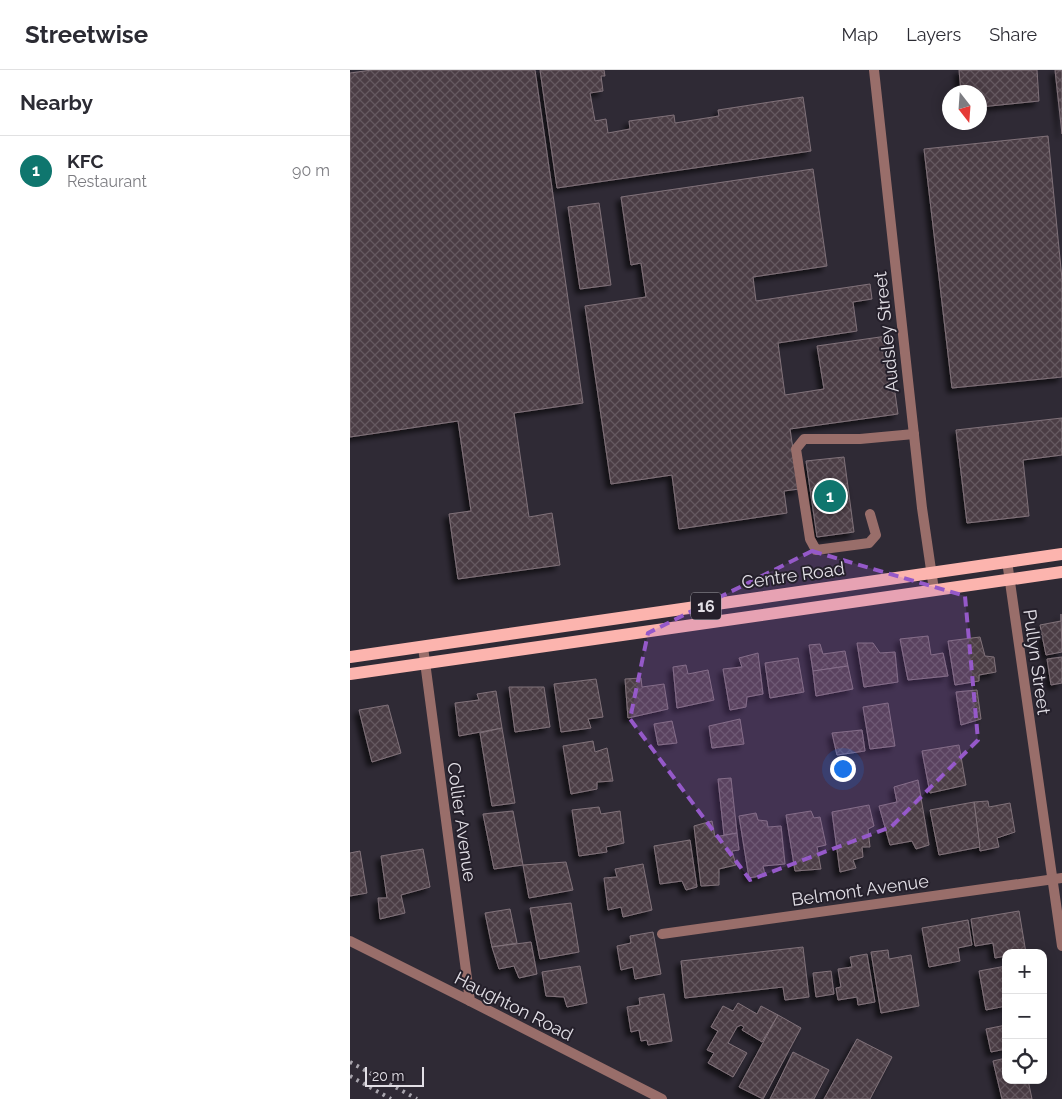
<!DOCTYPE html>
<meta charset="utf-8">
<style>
:root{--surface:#fff;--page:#f7f7f7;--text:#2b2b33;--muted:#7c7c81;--line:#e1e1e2;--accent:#0f766e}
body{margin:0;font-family:Raleway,sans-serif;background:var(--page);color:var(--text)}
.controls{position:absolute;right:15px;bottom:15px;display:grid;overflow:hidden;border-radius:10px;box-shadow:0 2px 12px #0003}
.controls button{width:45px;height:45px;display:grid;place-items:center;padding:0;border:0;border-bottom:1px solid var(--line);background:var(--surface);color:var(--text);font:25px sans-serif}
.compass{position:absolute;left:592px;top:15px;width:45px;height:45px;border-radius:50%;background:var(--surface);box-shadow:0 2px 12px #0003;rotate:163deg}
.scale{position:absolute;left:15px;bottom:12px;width:59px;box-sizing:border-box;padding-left:5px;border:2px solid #e2dfe6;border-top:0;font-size:14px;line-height:18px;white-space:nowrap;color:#e2dfe6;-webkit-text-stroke:4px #25202b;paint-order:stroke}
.you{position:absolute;left:492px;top:698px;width:18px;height:18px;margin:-12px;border:4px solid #fff;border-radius:50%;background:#1a73e8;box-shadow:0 0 0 8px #1a73e833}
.badge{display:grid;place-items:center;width:32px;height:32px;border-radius:50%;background:var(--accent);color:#fff;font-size:16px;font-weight:700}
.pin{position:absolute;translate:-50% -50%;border:2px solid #fff;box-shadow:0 1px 5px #0006}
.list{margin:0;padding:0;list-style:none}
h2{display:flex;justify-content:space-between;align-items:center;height:65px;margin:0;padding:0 20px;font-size:21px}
h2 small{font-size:16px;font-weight:400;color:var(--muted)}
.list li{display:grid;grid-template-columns:32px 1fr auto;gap:15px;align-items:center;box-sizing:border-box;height:70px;padding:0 20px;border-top:1px solid var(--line)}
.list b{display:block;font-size:19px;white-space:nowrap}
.list p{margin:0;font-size:16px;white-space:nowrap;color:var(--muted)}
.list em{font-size:16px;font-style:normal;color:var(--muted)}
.icon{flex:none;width:28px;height:28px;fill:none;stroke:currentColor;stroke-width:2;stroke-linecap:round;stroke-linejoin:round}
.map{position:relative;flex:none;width:712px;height:1029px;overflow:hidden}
header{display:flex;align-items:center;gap:30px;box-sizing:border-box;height:70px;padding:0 25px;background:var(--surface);border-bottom:1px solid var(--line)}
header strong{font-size:24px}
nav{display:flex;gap:28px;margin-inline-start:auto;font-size:18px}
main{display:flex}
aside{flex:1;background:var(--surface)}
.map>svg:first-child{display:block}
.building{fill:url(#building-cross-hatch);stroke:#81727a;filter:url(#shadow)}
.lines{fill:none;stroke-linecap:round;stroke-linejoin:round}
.service{stroke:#996e6a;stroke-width:10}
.minor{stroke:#996e6a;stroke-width:10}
.tertiary{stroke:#996e6a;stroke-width:10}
.primary{stroke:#fcb4ae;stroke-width:12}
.rail{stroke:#a8a5ad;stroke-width:4;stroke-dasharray:2.5 5;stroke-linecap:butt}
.marked{fill:#9559c9;fill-opacity:0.2;stroke:#9559c9;stroke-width:4;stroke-dasharray:10 6;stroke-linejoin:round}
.labels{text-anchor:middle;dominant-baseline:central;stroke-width:4;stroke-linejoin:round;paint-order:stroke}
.shield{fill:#25202b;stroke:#a9a6ae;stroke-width:1}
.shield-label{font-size:16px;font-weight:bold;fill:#e2dfe6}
.street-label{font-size:18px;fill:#e2dfe6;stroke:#25202b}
</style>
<header>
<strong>Streetwise</strong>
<nav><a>Map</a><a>Layers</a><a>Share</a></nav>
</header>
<main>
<aside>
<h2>Nearby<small></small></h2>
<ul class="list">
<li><span class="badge">1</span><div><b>KFC</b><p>Restaurant</p></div><em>90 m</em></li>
</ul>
</aside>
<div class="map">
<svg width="712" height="1029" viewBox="0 0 712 1029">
<defs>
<pattern id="building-cross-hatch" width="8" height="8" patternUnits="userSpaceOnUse" patternTransform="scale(1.25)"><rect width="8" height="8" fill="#4b3e45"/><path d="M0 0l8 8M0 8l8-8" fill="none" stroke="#655960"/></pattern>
<filter id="shadow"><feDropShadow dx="-4.5" dy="4.5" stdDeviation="2.5" flood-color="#0009"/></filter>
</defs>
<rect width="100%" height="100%" fill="#2f2a35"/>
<g class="building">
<polygon points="22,0 185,0 233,333 164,343 179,447 202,443 210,495 108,509 99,444 121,441 108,351 0,367 0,3"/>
<polygon points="190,0 254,0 255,6 251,6 253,21 240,23 245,51 256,49 258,63 280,59 279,51 324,45 325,53 369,46 368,40 453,27 461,81 207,118"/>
<polygon points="609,0 687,0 689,31 630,37 630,22 611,22"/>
<polygon points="705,0 712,0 712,64"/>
<polygon points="698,66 712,209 712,307 602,318 574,79"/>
<polygon points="463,99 477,196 403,207 406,231 520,214 522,229 503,232 507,261 428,273 435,325 474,319 467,276 537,266 548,344 440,359 449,419 434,421 437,443 329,459 322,405 261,414 235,236 296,227 291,193 281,195 271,127"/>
<polygon points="249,133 261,215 230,219 218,137"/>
<polygon points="712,348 712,385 673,390 679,446 617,453 606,360"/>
<polygon points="494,387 504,462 467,467 456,391"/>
<polygon points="711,544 712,582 696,585 690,555 711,551"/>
<polygon points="578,566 581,585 593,583 598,606 558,610 550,569"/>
<polygon points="630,567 635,586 644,587 646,602 629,605 629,611 605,615 598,571"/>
<polygon points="507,573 523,573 530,583 545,582 548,612 514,617"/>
<polygon points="470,574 473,584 495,581 498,596 463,601 459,575"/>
<polygon points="408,583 413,624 397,627 396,637 380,640 373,599 392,597 389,588"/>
<polygon points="712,587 712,613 701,615 697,589"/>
<polygon points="448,588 454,622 420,628 415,593"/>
<polygon points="336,595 338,604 358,600 364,630 327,638 323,597"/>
<polygon points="498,596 503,619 466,626 463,601"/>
<polygon points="291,608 292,617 314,614 318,639 278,648 275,609"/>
<polygon points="246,609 253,647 238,649 241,658 211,662 204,614"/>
<polygon points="159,617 194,617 200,657 165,662"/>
<polygon points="627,620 631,649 611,655 606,622"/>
<polygon points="146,621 152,658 109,666 105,633 129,630 127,624"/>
<polygon points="538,633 545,676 520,679 513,637"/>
<polygon points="38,635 51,683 22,692 9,640"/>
<polygon points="390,649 394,674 362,678 359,656"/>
<polygon points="322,651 327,673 308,675 304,654"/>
<polygon points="152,658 165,733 142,736 130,663"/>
<polygon points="512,660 515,681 487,685 482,663"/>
<polygon points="243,671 245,682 257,678 263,711 247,712 247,719 221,724 213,676"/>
<polygon points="609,675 616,715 580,723 572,681"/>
<polygon points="381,708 387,763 374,765 368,709"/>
<polygon points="568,710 579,775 566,779 562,771 540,775 529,736 547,732 544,717"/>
<polygon points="638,731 639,737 660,733 665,762 647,768 649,777 630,781 624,732"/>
<polygon points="624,732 630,777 589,785 580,740"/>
<polygon points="519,735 524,756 518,759 520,777 512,777 513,787 503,790 506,798 490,802 482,742"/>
<polygon points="249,737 251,744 270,741 274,773 256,777 257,782 229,786 222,740"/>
<polygon points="163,741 173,795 144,799 133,744"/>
<polygon points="461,741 464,748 470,747 476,775 467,777 471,799 445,801 436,745"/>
<polygon points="406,743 408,750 417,751 418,757 431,756 435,794 413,796 415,805 399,808 389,746"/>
<polygon points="362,751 365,767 387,763 389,780 382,781 386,795 369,799 369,815 351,816 344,756"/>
<polygon points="340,770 347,817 336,820 332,811 310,814 304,776"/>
<polygon points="73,779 80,817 51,825 55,843 30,849 28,828 37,828 31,786"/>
<polygon points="10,781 17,823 0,826 0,783"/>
<polygon points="216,792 223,820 179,828 173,795"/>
<polygon points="293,794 302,840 273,847 271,837 258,840 254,808 267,807 265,799"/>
<polygon points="221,833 229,882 190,889 180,838"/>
<polygon points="160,839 167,873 142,877 135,843"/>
<polygon points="669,841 676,883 656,883 656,886 645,888 643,873 625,876 621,849"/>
<polygon points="618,850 622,875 608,878 610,891 579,897 572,858"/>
<polygon points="303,862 311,904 285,909 283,897 271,900 267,876 281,873 280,866"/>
<polygon points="181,872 187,904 169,908 164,896 149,899 142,877"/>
<polygon points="453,877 459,927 435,930 433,917 335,928 331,891"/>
<polygon points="538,880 539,889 561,885 569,936 531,943 521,882"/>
<polygon points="517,884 525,932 508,935 507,927 488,930 486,918 491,917 488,899 502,897 500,887"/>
<polygon points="230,896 237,933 217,937 214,927 196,926 192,902"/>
<polygon points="656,896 656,936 636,940 629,901"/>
<polygon points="481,901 484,924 466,927 463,903"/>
<polygon points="314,924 322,971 298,975 297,970 291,971 289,960 281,962 277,937 290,935 289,928"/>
<polygon points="388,933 407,944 411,936 428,945 412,972 392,960 394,957 391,955 387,957 378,973 397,983 383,1007 358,993 364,983 357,980 368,961 361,957 373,936 383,941"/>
<polygon points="428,945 451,958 413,1029 389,1017"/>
<polygon points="656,955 656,979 641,982 636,959"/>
<polygon points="507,969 542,987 520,1029 474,1029"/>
<polygon points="443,982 479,1000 464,1029 420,1029"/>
<polygon points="656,988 656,1010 678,1010 682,1029 652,1029 643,991"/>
</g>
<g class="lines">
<polyline class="service" points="520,444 526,465 519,473 466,480 460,469 446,379 454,369 510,369 564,364"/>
<g class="minor">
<polyline points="524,0 572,438 584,520"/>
<polyline points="657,491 712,876"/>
<polyline points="312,864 712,808"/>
<polyline points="0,871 120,931"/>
</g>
<polyline class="tertiary" points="73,577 120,931 312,1029"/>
<g class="primary">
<polyline points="0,587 712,484"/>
<polyline points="0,604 712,502"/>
</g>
<g class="rail">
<polyline points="0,992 67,1029"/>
<polyline points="0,1006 41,1029"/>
</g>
</g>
<path class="marked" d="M462 481 615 526 628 670 541 757 400 810 280 649 298 563Z"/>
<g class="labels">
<rect class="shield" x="341" y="522.5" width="30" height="27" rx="4"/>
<g class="shield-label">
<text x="356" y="536">16</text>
</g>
<g class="street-label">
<text transform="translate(536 262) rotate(-96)">Audsley Street</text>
<text transform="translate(443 505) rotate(-8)">Centre Road</text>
<text transform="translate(687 592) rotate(82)">Pullyn Street</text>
<text transform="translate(112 752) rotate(82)">Collier Avenue</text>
<text transform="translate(510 820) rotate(-8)">Belmont Avenue</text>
<text transform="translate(164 936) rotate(27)">Haughton Road</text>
</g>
</g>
</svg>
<div class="controls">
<button>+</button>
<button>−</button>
<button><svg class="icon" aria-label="locate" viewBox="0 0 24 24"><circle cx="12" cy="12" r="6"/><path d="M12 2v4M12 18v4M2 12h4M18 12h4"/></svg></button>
</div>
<svg class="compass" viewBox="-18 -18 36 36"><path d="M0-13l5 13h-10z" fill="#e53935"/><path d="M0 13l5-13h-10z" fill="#7c7c81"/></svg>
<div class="scale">20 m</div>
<div class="you"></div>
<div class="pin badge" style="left:480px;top:426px">1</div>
</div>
</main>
